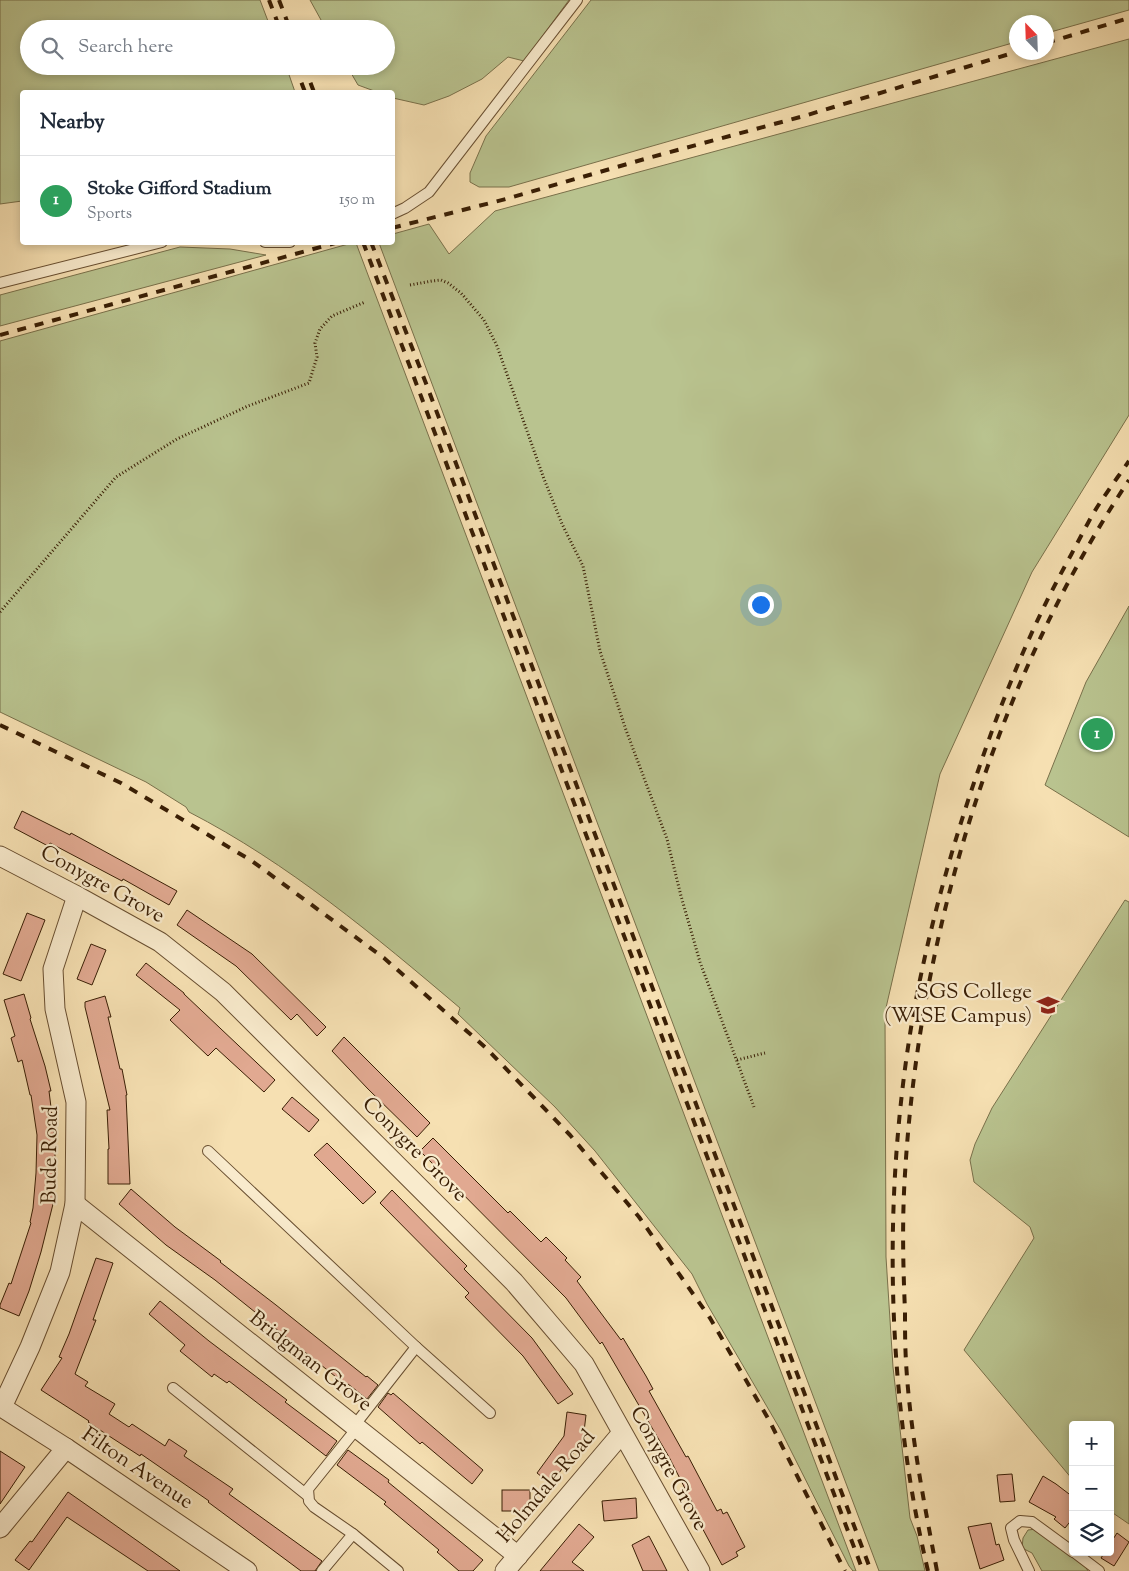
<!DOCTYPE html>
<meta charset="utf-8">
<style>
:root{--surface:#fff;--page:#f2f2f3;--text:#1f2937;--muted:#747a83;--line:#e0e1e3;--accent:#1a73e8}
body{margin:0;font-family:"Sorts Mill Goudy",serif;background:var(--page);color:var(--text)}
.controls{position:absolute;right:15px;bottom:15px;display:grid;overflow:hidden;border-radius:5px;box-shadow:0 2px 8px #0003}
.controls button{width:45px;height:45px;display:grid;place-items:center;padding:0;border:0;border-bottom:1px solid var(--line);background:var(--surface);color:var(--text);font:25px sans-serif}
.compass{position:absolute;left:1009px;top:15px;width:45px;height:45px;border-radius:50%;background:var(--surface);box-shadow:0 2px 8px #0003;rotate:337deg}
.you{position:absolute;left:760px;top:604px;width:18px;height:18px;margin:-12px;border:4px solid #fff;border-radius:50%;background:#1a73e8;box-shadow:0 0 0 8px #1a73e833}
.badge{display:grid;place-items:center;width:32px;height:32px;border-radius:50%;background:var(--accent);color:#fff;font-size:16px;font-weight:700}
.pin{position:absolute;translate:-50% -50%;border:2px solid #fff;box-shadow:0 1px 5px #0006}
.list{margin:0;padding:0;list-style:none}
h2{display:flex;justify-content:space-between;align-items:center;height:65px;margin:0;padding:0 20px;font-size:21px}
h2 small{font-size:16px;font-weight:400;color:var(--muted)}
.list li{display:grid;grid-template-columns:32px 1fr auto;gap:15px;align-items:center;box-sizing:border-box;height:90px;padding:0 20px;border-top:1px solid var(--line)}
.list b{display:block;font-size:19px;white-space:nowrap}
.list p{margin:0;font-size:16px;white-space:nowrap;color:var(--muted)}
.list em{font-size:16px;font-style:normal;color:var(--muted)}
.icon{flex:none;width:28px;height:28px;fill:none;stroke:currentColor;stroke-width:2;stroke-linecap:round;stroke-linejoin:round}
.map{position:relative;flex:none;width:1129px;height:1571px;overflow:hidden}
.search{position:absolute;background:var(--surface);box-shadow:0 2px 8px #0003;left:20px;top:20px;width:375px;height:55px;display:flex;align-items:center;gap:12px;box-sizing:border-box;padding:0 18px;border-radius:28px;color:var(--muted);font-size:19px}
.panel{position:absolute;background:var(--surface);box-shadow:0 2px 8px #0003;left:20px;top:90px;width:375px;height:155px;border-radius:5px}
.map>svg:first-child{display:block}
.green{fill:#b9c38f;stroke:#79704a}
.building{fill:#e1a991;stroke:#391e04}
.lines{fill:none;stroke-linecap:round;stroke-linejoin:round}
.service-casing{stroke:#684e30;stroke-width:12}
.minor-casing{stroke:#684e30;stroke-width:21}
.path{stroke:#391e04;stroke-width:3;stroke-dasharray:1 2.5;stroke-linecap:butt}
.service{stroke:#f9ebcd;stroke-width:10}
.minor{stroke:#f9ebcd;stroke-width:19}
.rail{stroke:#391e04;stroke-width:4;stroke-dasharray:9 9;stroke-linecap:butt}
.labels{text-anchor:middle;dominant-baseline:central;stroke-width:4.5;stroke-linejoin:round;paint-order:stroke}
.street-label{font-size:21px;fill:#391e04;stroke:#f9ebcd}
.poi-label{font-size:21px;fill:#391e04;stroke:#f9ebcd;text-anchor:end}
</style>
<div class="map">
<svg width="1129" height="1571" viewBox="0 0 1129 1571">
<rect width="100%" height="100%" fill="#f6e0b2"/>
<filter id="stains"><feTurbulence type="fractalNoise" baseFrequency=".004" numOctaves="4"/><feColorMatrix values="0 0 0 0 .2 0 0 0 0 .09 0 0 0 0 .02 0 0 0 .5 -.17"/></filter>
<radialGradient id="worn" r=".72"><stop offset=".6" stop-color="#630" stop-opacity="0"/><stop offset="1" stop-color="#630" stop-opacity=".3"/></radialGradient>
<g class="green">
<polygon points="0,0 260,0 271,29 29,29 29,66 286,66 295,92 22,92 22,201 0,204"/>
<polygon points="310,0 569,0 524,61 508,57 482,79 449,96 424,105 393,98 392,92 377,92 358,85 347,66 386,66 386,29 326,29"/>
<polygon points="591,0 1129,0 1129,10 1047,33 1046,22 1016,22 1016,42 509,187 479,187 470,182 470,173 486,136"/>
<polygon points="1129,39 1129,415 1032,572 940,774 885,1012 886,1257 893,1367 910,1518 917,1536 925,1571 879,1571 379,243 392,242 393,234 429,224 449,254 495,211"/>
<path d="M352 243H356L856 1571H853L849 1566 780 1429 707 1304 692 1274 595 1151 555 1107 458 1014 460 1008C375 936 288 863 189 812L186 807 146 782 0 712V341Z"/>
<polygon points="180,247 230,249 266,255 0,326 0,295"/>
<polygon points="1129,606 1129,837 1045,785 1086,682"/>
<polygon points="1125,900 1129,902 1129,1524 1110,1511 1110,1425 1073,1425 1073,1480 964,1350 1034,1238 1030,1227 974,1182 970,1160 975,1144 992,1108"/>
<polygon points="1037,1529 1083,1563 1088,1571 1042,1571 1032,1553 1022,1548 1023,1538 1028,1530"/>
</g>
<g class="building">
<polygon points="22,811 70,835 71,833 177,891 169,905 123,879 122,881 50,843 48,846 14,828"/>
<polygon points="187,910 252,954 326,1027 317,1036 297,1014 291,1020 236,966 177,925"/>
<polygon points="27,913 45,920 21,981 3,974"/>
<polygon points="91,944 106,950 92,985 77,979"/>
<polygon points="146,963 184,993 184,994 275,1080 264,1092 216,1048 208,1056 170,1020 180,1010 136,975"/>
<polygon points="24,994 31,1018 30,1019 45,1066 51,1091 49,1091 55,1140 55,1177 53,1204 41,1252 29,1291 19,1316 0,1308 0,1305 9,1283 11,1284 31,1223 30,1222 33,1208 36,1173 37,1135 31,1095 30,1095 22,1060 18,1062 11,1038 15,1036 4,1000"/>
<polygon points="105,996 111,1017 108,1017 120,1069 122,1069 127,1095 126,1095 130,1184 108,1184 108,1149 109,1149 107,1110 110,1110 85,1007 85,1002"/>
<polygon points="344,1037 430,1123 417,1137 368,1089 332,1051"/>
<polygon points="292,1097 319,1120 309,1132 282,1109"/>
<polygon points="433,1138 508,1213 510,1211 541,1242 546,1237 567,1258 565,1260 581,1277 577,1281 621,1340 623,1338 646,1376 653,1389 649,1391 686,1457 688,1456 717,1511 721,1509 723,1514 727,1512 745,1547 736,1552 738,1556 722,1565 699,1522 701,1520 669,1457 602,1342 600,1344 566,1298 420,1151"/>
<polygon points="327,1143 376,1192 363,1204 314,1155"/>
<polygon points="131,1189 175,1227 221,1261 220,1262 276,1305 366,1377 367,1376 378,1385 367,1399 348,1384 346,1385 215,1280 166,1245 119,1204"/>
<polygon points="392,1190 467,1266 464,1269 532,1338 573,1394 558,1404 523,1356 465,1297 469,1293 380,1203"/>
<polygon points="96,1258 113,1263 93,1320 96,1320 75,1374 88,1382 85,1386 115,1404 109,1414 129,1427 132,1424 165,1446 169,1439 187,1451 184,1456 233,1489 229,1494 322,1561 315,1571 301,1571 208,1502 209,1501 141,1454 140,1456 109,1436 88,1422 89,1421 41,1390 62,1358 59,1357 69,1334"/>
<polygon points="160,1301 209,1341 287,1400 285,1402 337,1441 326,1456 229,1381 227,1383 214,1374 212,1377 180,1351 185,1345 149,1314"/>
<polygon points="388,1393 391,1395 393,1393 483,1470 472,1484 422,1442 420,1444 378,1407"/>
<polygon points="567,1412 586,1415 583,1440 551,1484 537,1473 564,1436"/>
<polygon points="348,1450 389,1480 388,1482 483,1560 473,1571 459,1571 437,1552 439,1550 384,1504 386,1502 337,1465"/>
<polygon points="0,1451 25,1467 0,1504"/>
<polygon points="1012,1474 1015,1501 1000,1502 997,1475"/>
<polygon points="1043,1476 1056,1484 1073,1497 1073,1518 1065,1528 1054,1519 1056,1517 1029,1502"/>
<rect x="502" y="1490" width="28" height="21"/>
<polygon points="68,1492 98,1513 180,1571 148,1571 67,1517 29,1570 15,1560 30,1541 32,1542"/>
<polygon points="636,1498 637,1518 604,1521 602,1501"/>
<polygon points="991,1523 996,1545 999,1544 1004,1560 980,1569 968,1527"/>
<polygon points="579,1524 594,1537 572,1562 584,1571 540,1571"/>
<polygon points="1117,1533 1129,1542 1114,1566 1101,1558 1105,1552 1110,1552 1110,1544"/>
<polygon points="649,1536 661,1559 667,1571 643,1571 632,1545"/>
</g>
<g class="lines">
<g class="service-casing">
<g id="service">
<polyline points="392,214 405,208 429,192 577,0"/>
<polyline points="265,242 290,242"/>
<polyline points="0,283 162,242"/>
<polyline points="208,1151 416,1347 490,1413"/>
<polyline points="173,1388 307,1495"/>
<polyline points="354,1426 416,1347"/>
<polyline points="357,1428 308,1489 309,1501 314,1507 353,1534 398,1571"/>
<polyline points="1074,1552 1099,1571"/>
<polyline points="322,1571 353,1534"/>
<polyline points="1029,1571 1014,1540 1011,1528 1020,1521 1032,1522 1073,1552"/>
</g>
</g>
<g class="minor-casing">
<g id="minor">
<polyline points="0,856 77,896 160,942 223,992 514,1282 584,1364 700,1571"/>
<polyline points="75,1204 518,1556"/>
<polyline points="0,1406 66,1448 247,1571"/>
<polyline points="2,1407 30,1347 60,1272 75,1204 76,1102 55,1009 53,969 77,896"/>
<polyline points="0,1528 66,1448"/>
<polyline points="505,1571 622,1433"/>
</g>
</g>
<g class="path">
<polyline points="410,285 432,281 441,280 448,283 461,293 484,320 497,346 544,479 562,524 583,566 600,651 626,730 667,839 681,896 700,962 754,1107"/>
<polyline points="0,612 116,477 177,439 248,406 309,383 317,357 315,343 320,329 332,316 365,302"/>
<polyline points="737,1060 765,1053"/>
</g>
<use href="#service" class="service"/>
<use href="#minor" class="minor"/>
<g class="rail">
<polyline points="269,0 280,29"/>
<polyline points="279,0 290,29"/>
<polyline points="1046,43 1129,18"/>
<polyline points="295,66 305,92"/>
<polyline points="304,66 314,92"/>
<polyline points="392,228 506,199 648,158 804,116 1016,52"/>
<polyline points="363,242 863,1571"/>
<polyline points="371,242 427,386 871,1571"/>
<polyline points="0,335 339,242"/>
<polyline points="0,725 121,783 252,861 384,958 486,1048 570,1135 639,1217 710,1318 769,1420 845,1571"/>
<path d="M928 1571C886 1393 882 1196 913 1016 928 932 951 849 979 768 1004 694 1033 623 1071 555 1079 540 1087 524 1096 509 1106 493 1118 477 1129 461"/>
<path d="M937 1571C924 1502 910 1432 906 1362 905 1345 905 1328 905 1311 903 1265 902 1219 905 1174 919 934 996 680 1129 480"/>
</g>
</g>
<defs>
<g id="university-bare" transform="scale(1.725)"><path d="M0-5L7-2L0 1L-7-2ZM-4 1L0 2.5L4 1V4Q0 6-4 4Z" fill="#8f2418" stroke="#f9ebcd" stroke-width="2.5" paint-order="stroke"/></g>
</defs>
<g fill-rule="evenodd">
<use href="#university-bare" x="1048" y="1005"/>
</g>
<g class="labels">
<g class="street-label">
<text transform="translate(102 885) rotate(29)">Conygre Grove</text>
<text transform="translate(414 1150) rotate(45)">Conygre Grove</text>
<text transform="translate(51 1155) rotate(-89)">Bude Road</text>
<text transform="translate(310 1362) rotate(38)">Bridgman Grove</text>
<text transform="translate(137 1469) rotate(34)">Filton Avenue</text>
<text transform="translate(668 1469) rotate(61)">Conygre Grove</text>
<text transform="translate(547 1487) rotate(-50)">Holmdale Road</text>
</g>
<g class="poi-label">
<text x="1032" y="993">SGS College<tspan x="1032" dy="24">(WISE Campus)</tspan></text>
</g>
</g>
<rect width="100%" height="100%" filter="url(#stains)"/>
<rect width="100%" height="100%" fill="url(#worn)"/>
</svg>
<div class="controls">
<button>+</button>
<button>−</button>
<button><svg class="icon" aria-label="layers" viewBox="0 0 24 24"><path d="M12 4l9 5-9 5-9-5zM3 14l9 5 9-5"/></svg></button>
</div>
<svg class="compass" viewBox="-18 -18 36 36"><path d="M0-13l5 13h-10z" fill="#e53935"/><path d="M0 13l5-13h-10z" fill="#747a83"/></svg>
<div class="you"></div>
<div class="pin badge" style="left:1097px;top:734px;background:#2e9e5b">1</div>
<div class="search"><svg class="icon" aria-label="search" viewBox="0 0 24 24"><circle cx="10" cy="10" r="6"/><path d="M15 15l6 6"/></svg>Search here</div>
<section class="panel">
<h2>Nearby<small></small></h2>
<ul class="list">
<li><span class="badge" style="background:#2e9e5b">1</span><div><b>Stoke Gifford Stadium</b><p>Sports</p></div><em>150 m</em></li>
</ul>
</section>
</div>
